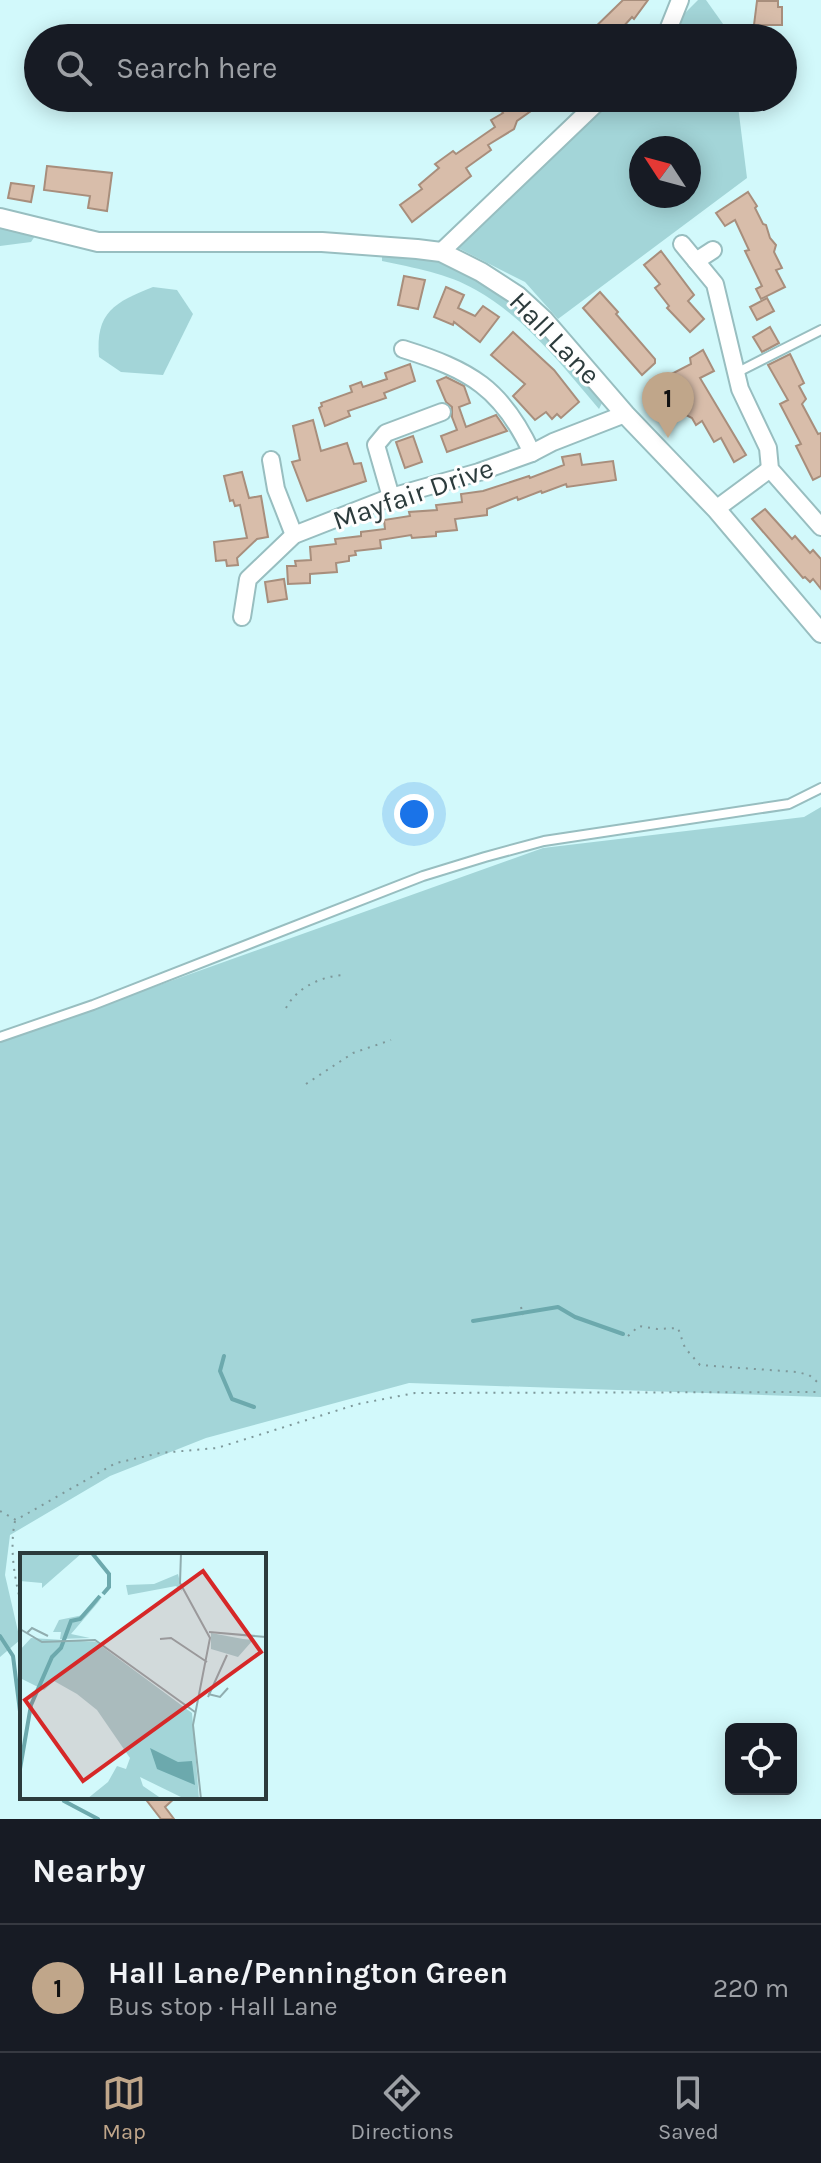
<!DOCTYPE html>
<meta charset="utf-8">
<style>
:root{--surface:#171b24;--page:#20242c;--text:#f1f3f6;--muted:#9ea1a6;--line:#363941;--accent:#c0a68a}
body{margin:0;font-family:Karla,sans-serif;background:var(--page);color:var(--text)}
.controls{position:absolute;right:24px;bottom:24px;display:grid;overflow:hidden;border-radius:12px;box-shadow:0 4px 20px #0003}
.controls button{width:72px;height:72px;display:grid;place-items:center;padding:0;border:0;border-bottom:2px solid var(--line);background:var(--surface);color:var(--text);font:40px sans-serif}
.compass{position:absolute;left:629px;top:136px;width:72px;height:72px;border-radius:50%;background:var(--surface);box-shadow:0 4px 20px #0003;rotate:306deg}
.you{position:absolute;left:414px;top:814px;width:28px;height:28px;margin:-20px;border:6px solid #fff;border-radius:50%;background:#1a73e8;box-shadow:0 0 0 12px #1a73e833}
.badge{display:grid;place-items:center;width:52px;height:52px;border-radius:50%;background:var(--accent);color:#111;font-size:26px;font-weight:700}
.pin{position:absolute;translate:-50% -66px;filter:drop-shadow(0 2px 4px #0008)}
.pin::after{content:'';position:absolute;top:42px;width:28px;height:24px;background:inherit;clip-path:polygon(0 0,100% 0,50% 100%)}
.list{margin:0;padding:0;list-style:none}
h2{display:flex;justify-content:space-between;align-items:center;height:104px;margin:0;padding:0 32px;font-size:34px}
h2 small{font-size:26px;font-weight:400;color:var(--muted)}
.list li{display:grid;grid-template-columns:52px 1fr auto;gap:24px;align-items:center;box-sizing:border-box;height:128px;padding:0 32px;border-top:2px solid var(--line)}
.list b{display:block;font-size:30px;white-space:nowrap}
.list p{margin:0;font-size:26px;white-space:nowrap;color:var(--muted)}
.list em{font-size:26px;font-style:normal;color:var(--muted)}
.icon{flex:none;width:44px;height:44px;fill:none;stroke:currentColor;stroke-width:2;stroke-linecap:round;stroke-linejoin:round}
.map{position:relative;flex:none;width:821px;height:1819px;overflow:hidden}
.search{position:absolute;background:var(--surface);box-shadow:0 4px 20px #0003;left:24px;right:24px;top:24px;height:88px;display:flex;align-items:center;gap:20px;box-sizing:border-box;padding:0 28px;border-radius:44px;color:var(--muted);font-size:30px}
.sheet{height:232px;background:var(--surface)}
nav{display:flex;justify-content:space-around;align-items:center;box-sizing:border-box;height:112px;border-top:2px solid var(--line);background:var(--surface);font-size:22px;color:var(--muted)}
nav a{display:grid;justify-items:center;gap:4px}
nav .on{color:var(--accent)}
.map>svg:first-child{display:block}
.green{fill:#a3d5d8;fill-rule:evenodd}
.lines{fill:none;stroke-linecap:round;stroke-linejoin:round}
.stream{stroke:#6ca9ad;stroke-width:4}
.building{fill:#d8bdaa;stroke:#a88e7c;stroke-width:2}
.service-casing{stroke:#98bec0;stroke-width:12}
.minor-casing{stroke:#98bec0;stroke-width:20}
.tertiary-casing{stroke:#98bec0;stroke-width:22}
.path{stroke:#7e989a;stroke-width:2;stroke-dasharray:2 6;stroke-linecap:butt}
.service{stroke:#fff;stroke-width:8}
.minor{stroke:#fff;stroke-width:16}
.tertiary{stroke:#fff;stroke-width:18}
.labels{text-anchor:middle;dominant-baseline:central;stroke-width:6;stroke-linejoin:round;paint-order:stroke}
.street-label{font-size:28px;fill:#2c3b3c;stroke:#fefefe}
.inset-river{fill:none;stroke:#6ca9ad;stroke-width:4}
.inset-road{fill:none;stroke:#90adaf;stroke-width:2}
.view{fill:#d62828;fill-opacity:0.15;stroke:#d62828;stroke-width:4}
.inset-edge{fill:none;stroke:#2c3b3c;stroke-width:4}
</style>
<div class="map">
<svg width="821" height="1819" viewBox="0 0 821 1819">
<rect width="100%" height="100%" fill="#d2f9fb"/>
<g class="green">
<polygon points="698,0 706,0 733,38 667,38 681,17"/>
<path d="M612 98H737L747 178 558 319 525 282 456 247ZM641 148H689V196H641Z"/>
<polygon points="0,226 35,236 31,242 0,246"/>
<path d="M382 250C417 256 451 262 483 279 530 305 568 361 603 401L599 409C563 367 526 318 476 290 447 273 414 268 382 261Z"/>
<path d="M153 287 177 290 193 314 163 375 121 372 99 357C95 312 115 302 153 287Z"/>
<polygon points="821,807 821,1397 409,1383 206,1438 110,1476 10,1535 5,1575 20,1640 0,1657 0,1042 543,848 804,817"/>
</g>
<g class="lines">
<g class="stream">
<polyline points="473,1321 558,1307 575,1317 623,1334"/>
<polyline points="224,1356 220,1371 232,1399 254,1407"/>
<polyline points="0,1636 13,1656 22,1727"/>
<polyline points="62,1797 64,1801 98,1819"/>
</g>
</g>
<g class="building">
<polygon points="623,0 648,0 634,19 632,17 613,38 584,38"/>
<polygon points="757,1 778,1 778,7 782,7 782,25 754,25"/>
<polygon points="518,98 532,98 538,106 517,121 514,129 488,145 491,150 466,168 471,176 412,222 400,205 422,189 419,185 439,168 435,164 453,151 456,154 495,127 491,120 503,113 501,110"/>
<polygon points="47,166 112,173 107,211 88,208 90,196 44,190"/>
<polygon points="11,183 34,186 31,202 8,198"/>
<polygon points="748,192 757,206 755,208 763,224 766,225 770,238 776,245 774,252 782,268 776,270 785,287 761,299 756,289 762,286 745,251 749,250 735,220 725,226 716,213"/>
<polygon points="661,251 694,295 688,301 704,319 690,332 667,308 669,306 655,288 660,284 644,265"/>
<polygon points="404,276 425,280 418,309 398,305"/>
<polygon points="446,287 464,295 458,308 475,316 483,306 499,317 480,342 454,322 453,325 434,317"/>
<polygon points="600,292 618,312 616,314 655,359 655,363 642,375 583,308"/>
<polygon points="767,298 774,311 757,320 750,307"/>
<polygon points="770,327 779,343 762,352 753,337"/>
<polygon points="513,332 554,370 579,402 561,418 557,414 552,419 546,412 535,420 513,396 525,384 491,355"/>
<polygon points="703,350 714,371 700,378 746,455 734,462 721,438 714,442 702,421 696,425 692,418 682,413 684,383 662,393 656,382 691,364 690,358"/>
<polygon points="790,354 804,383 799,386 806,399 802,404 818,434 821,433 821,476 813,480 796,446 801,444 780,404 788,400 768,365"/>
<polygon points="410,364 415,381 384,393 386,398 348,411 350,416 325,426 319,408 322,406 321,403 352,392 350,386 361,382 363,387 387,379 385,373"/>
<polygon points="446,377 464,386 470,403 459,407 466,427 496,415 507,431 447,452 441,436 457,430 452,417 452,407 446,402 437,381"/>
<polygon points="313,420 321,451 347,443 354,464 361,463 366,481 307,501 292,462 300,460 293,426"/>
<polygon points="413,436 422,462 405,468 396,442"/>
<polygon points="580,454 582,465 613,461 616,480 567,487 566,484 542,493 541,491 518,500 517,497 487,509 487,515 455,519 457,530 436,532 436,536 412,538 411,535 380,540 381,548 355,551 356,555 349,556 349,561 336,563 337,572 310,574 310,583 288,584 287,566 296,566 295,561 311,560 310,547 336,544 335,539 361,536 361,532 385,529 384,520 410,516 409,512 437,510 436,505 462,502 461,494 483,491 529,476 530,478 564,465 562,457"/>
<polygon points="242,472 249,498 261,496 268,537 257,539 237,558 238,565 227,566 226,560 216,561 214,542 247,538 240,505 235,506 233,500 230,501 224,476"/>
<polygon points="765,509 792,539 795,536 810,553 813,550 821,559 821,589 813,579 810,582 805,577 803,578 752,519"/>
<polygon points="284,579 287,599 268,602 265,582"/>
<polygon points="144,1797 176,1797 165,1807 174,1819 161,1819"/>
</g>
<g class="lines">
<g class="service-casing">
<g id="service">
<polyline points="738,372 821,330"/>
<polyline points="0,1037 93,1005 423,876 485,857 544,841 789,804 821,788"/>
</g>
</g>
<g class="minor-casing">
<g id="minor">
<polyline points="662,38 668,30 680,0"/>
<polyline points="682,244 715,284 740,389 768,448 770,469 821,527"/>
<polyline points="441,252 602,98"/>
<polyline points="696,261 713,250"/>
<path d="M403 349C470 370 502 388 532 453"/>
<polyline points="271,460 276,489 294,535"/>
<polyline points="391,497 376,445 386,433 442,412"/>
<polyline points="716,509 770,469"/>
<polyline points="242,617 248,579 294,535 391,497 479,472 532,453 553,442 625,414"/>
</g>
</g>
<g class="tertiary-casing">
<polyline id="tertiary" points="0,218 98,242 322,242 417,249 441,252 481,272 518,296 543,319 625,414 716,509 821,633"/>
</g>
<g class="path">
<path d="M286 1008C297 987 322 976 344 975"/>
<polyline points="306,1084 353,1053 391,1040"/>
<polyline points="521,1307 523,1315"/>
<polyline points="628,1336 639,1326 657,1329 678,1328 685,1348 700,1365 797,1372 809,1375 821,1385"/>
<polyline points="0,1511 16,1520 116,1463 160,1453 217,1448 358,1404 415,1393 821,1392"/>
<path d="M15 1521C9 1550 15 1580 22 1608"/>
</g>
<use href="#service" class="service"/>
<use href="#minor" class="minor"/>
<use href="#tertiary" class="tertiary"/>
</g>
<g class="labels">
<g class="street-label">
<text transform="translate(555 338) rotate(46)">Hall Lane</text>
<text transform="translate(413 494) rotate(-19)">Mayfair Drive</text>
</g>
</g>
<g transform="translate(20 1553)">
<rect width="246" height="246" fill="#d2f9fb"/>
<path d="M0 0H62L22 35V30L0 28ZM158 21 162 38 156 33 108 42 106 32 134 31ZM81 46 51 81 70 85 40 86 41 79H33L39 67 63 62ZM191 80 223 86 233 87 218 104 191 96ZM11 85 76 89 172 160 179 246H165L120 224 123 233 142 246H67L88 229 97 213 106 216 110 205 77 157 57 141 34 128 24 137 0 125V97Z" fill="#a3d5d8"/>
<path d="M130 195 158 209 172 208 175 232 137 216Z" fill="#6ca9ad"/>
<path class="inset-river" d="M72 0 89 21V34L83 41M0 216 11 152 32 104 41 95 51 68 60 66 80 43"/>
<path class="inset-road" d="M161 0 160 30 190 85 173 172 181 246M0 76 22 89 75 87 175 159M189 79 246 84M7 80 12 75 28 83M140 86 151 85 187 109M188 141 200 144 208 135M188 144 207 102"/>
<path class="view" d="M183 18 241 99 63 228 5 147Z"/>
<rect width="246" height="246" class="inset-edge"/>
</g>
</svg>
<div class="controls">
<button><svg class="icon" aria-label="locate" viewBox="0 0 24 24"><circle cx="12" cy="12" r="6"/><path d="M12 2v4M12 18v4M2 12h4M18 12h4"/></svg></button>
</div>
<svg class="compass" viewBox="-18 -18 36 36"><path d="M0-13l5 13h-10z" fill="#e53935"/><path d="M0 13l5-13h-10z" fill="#9ea1a6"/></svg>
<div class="you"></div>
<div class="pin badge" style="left:668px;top:438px">1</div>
<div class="search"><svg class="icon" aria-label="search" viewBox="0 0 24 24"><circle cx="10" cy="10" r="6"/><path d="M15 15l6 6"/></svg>Search here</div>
</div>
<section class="sheet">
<h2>Nearby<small></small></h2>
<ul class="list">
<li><span class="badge">1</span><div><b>Hall Lane/Pennington Green</b><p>Bus stop · Hall Lane</p></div><em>220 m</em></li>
</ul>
</section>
<nav>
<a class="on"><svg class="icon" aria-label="map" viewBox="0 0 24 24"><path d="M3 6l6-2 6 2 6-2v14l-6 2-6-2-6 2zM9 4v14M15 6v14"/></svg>Map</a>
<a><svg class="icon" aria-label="directions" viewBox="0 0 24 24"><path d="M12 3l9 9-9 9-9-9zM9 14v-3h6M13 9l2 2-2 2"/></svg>Directions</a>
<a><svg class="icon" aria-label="saved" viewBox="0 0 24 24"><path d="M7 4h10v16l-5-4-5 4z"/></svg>Saved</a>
</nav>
